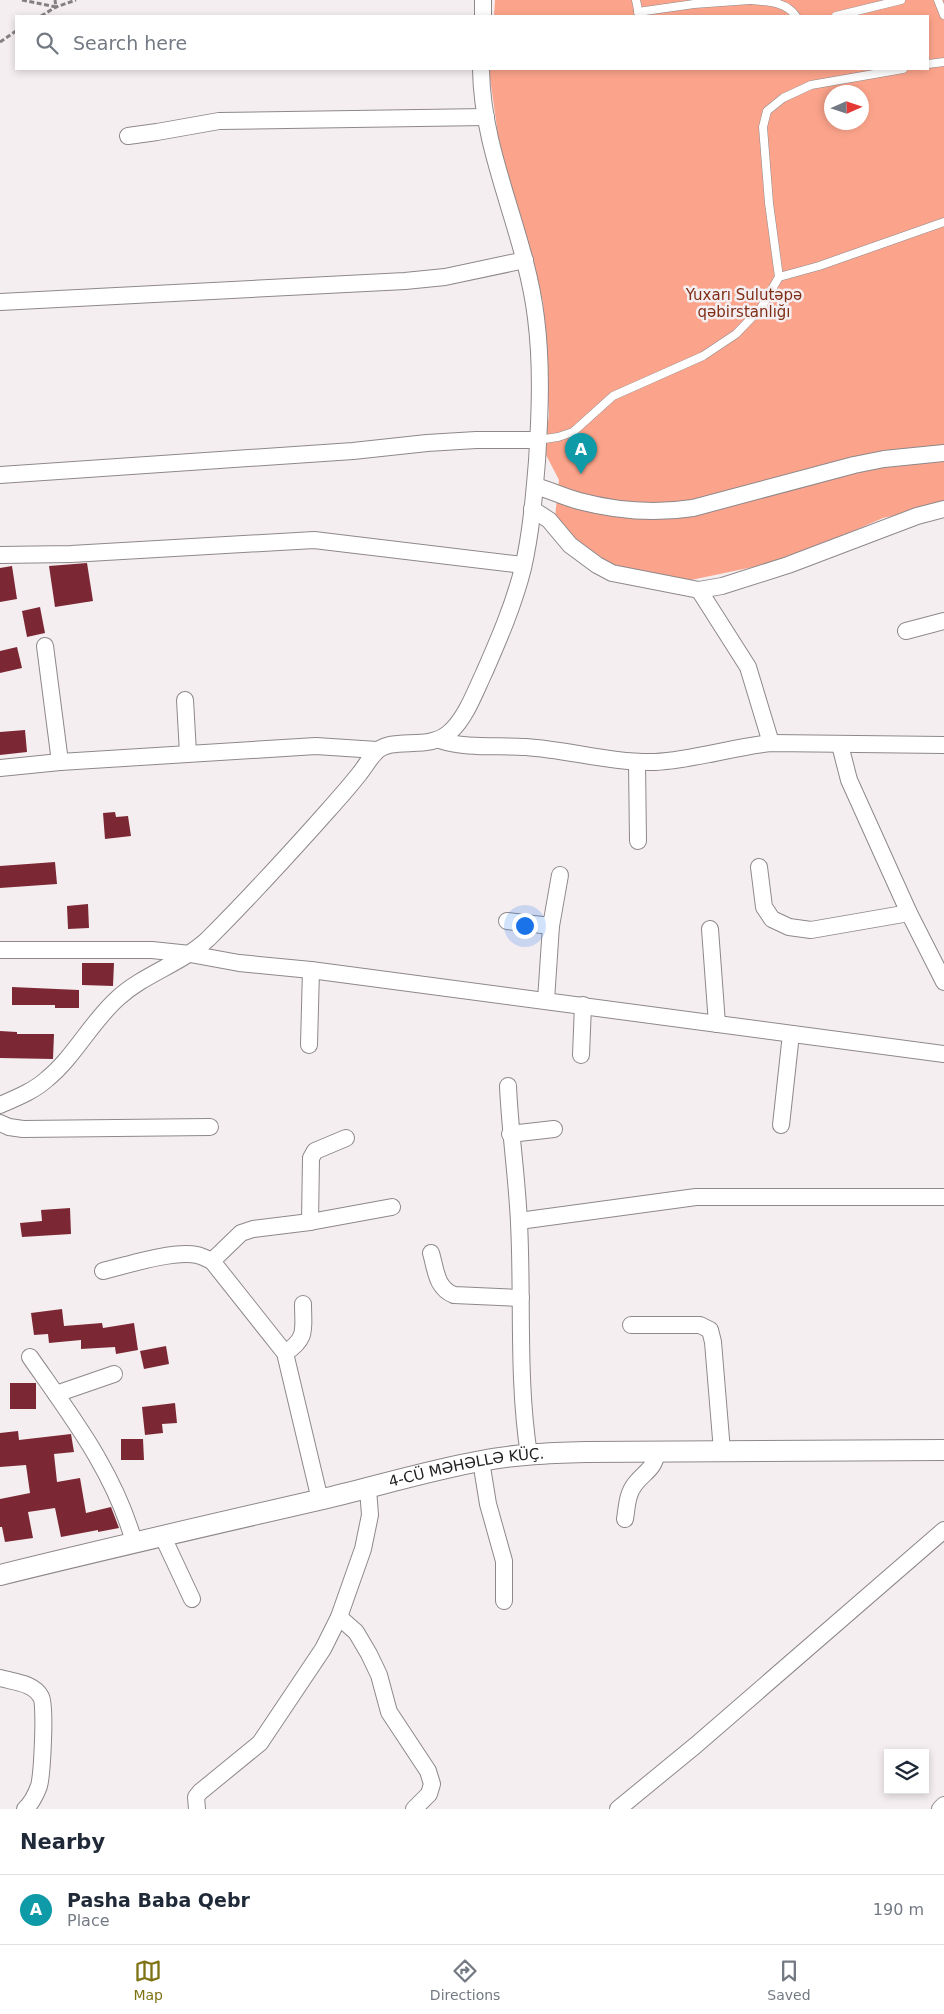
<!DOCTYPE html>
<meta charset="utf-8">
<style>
:root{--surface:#fff;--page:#f2f2f3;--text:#1f2937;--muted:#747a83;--line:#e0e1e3;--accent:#7e7315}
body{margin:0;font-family:"DejaVu Sans",sans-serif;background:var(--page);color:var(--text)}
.controls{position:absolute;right:15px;bottom:15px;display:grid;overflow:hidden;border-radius:0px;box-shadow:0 2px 8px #0003}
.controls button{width:45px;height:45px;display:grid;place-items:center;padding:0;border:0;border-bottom:1px solid var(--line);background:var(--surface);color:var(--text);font:25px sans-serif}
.compass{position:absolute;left:824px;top:85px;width:45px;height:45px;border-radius:50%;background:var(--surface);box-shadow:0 2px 8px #0003;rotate:87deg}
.you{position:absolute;left:524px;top:925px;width:18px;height:18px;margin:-12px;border:4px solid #fff;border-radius:50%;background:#1a73e8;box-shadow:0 0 0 8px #1a73e833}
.badge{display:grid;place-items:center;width:32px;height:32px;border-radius:50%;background:var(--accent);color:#fff;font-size:16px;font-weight:700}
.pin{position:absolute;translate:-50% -41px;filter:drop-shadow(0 1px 2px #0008)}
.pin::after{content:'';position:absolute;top:26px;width:18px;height:15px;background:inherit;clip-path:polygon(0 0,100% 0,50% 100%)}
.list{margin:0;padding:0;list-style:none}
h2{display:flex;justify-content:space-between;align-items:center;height:65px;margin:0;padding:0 20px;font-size:21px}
h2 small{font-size:16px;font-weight:400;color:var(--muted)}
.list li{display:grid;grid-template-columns:32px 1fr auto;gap:15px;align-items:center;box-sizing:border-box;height:70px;padding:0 20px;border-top:1px solid var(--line)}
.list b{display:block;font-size:19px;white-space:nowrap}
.list p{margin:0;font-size:16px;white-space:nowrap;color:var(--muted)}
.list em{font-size:16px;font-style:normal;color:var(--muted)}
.icon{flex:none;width:28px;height:28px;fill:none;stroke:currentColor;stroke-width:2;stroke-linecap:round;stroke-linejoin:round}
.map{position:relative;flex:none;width:944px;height:1809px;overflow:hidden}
.search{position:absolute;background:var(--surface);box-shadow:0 2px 8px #0003;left:15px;right:15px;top:15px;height:55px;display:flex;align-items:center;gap:12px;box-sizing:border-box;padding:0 18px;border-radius:0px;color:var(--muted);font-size:19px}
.sheet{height:135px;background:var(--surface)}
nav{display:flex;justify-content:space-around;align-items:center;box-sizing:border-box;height:70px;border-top:1px solid var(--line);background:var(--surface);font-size:14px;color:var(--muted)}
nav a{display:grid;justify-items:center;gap:2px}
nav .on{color:var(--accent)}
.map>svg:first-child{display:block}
.green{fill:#fca48b;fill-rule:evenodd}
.building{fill:#7c2834}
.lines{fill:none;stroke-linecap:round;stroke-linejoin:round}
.service-casing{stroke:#8e888a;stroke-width:9}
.minor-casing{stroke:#8e888a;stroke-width:18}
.tertiary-casing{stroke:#8e888a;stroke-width:22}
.path{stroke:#848082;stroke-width:3;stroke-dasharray:5 2.5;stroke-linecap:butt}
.service{stroke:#fff;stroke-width:8}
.minor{stroke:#fff;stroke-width:16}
.tertiary{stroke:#fff;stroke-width:20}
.labels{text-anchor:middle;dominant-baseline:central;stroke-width:5;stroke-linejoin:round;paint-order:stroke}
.park-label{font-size:15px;fill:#7f2e16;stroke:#f5eef1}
.street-label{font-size:15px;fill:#232122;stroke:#f5eef1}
</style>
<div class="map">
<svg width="944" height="1809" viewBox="0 0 944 1809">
<rect width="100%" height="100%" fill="#f5eef1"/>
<path class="green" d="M495 0H944V505L883 518 787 560 691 580 617 568 582 547 555 517 559 480 544 451 549 415 543 302 499 142 490 78V69H928V16H494ZM832 92H862V122H832Z"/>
<g class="building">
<polygon points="87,563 93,601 55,607 49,566"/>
<polygon points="12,566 17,599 0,602 0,568"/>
<polygon points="40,607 45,633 27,637 22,611"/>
<polygon points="17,647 22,668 0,673 0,651"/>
<polygon points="25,730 27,752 0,755 0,732"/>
<polygon points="115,812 116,817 128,816 131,836 105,839 103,813"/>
<polygon points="55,862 57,884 0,888 0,866"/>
<polygon points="88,904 89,928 68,929 67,906"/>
<polygon points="82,963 114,963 113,986 82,985"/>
<polygon points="12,987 79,990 79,1008 55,1008 55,1005 12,1005"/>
<polygon points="0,1031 17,1032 17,1034 54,1034 53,1059 0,1058"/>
<polygon points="70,1208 71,1234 22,1237 20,1223 42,1221 41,1210"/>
<polygon points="62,1309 64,1326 102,1323 103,1328 134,1323 138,1350 116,1354 115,1347 81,1349 81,1340 49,1343 48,1334 34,1335 31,1313"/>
<polygon points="166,1346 169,1364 144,1369 140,1351"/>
<rect x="10" y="1383" width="26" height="26"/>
<polygon points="175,1403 177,1423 162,1424 163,1433 145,1435 142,1407"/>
<polygon points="18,1431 19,1440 71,1434 74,1452 54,1454 57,1482 80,1478 86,1513 111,1507 119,1528 98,1532 98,1530 61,1537 55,1508 28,1512 33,1538 5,1542 2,1527 0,1527 0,1499 30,1493 26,1465 0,1467 0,1433"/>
<polygon points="121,1439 143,1439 144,1460 121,1460"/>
</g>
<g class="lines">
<g class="service-casing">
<g id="service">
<polyline points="636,0 639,15"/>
<path d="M751 0C768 2 785 1 796 16"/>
<polyline points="938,0 944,15"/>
<polyline points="638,12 694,4 750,0"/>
<polyline points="836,16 901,0"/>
<polyline points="928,64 944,62"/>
<polyline points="779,277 819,266 944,222"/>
<polyline points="538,440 558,437 573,432 613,396 703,356 736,334 761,308 779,277 769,203 763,127 767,111 783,98 811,85 903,69"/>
</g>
</g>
<g class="minor-casing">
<g id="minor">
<polyline points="483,16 483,0"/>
<polyline points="128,136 157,132 219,121 486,117"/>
<polyline points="0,302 405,281 445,277 525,260"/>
<polyline points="0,475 353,451 427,443 476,440 538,440"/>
<path d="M535 486C550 490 564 497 579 501 617 511 654 514 693 508L854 465 884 459 944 453"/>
<polyline points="532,509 549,520 570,545 597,565 612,573 699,590 722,586 788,565 917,516 944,509"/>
<polyline points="0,555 71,554 314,540 523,565"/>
<polyline points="699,590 748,667 771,743"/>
<polyline points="906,631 944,621"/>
<polyline points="45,646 60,762"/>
<polyline points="185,700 188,753"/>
<path d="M439 740C467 749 497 745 526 747 569 750 611 763 655 762 694 760 732 747 771 743L944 745"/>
<polyline points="840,745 849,780 909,913 944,982"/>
<polyline points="637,762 638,841"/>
<polyline points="0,768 60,762 316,746 377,750"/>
<polyline points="759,867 764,907 772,919 789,927 811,930 909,913"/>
<polyline points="507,921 551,926"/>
<polyline points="710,929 717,1024"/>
<polyline points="0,950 152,950 190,954 239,963 311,970 944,1054"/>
<polyline points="546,1000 551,926 560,875"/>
<polyline points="309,1045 311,970"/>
<polyline points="581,1055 583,1005"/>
<path d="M508 1086C510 1132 517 1177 519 1223 523 1300 517 1378 529 1455"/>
<path d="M0 1105C16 1098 34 1091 47 1079 75 1056 91 1022 118 998 144 974 181 964 208 939 245 902 281 863 316 824 331 807 346 791 360 773 365 767 369 759 375 753 392 734 429 753 451 731 466 717 475 692 484 673 499 639 514 604 523 568 531 533 534 497 537 461 540 414 542 365 536 318 526 233 482 155 481 69"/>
<polyline points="0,1123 9,1127 23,1129 210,1127"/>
<polyline points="781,1125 791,1034"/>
<polyline points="510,1134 554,1129"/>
<polyline points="519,1221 696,1197 944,1197"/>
<polyline points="310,1222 311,1158 315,1151 346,1138"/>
<path d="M431 1253C436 1270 436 1288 454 1295L521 1298"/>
<polyline points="212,1261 241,1233 253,1229 310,1222 392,1207"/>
<path d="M103 1271C127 1265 174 1250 197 1255 202 1256 207 1259 212 1261L285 1353 320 1500"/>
<polyline points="631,1325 700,1325 710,1330 713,1342 722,1451"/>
<path d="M285 1353C308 1338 303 1329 303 1304"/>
<path d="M30 1357C71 1416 114 1471 134 1542"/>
<polyline points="56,1394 114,1374"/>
<polyline points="481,1461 488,1504 504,1561 504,1601"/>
<path d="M625 1519C627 1507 627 1494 635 1484 645 1471 654 1470 657 1452"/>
<polyline points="162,1535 192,1599"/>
<polyline points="339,1617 356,1632 369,1654 379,1675 389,1712 428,1771 432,1784 429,1794 414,1809"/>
<path d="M0 1678C14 1682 34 1683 41 1697 46 1705 42 1775 39 1786 36 1794 32 1803 25 1809"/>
<polyline points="197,1809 196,1797 200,1792 260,1743 323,1649 339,1617 363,1549 370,1515 368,1489"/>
<polyline points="618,1809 696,1745 944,1530"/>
<polyline points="940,1809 944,1805"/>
</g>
</g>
<g class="tertiary-casing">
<g id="tertiary">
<path id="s1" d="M0 1575C109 1548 218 1523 327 1498 378 1486 430 1470 481 1461 516 1454 551 1453 586 1452L944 1450"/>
</g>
</g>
<g class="path">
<polyline points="22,0 56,7 55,0"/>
<polyline points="41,16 56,7 76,0"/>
<polyline points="0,42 16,31"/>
</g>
<use href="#service" class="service"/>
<use href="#minor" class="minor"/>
<use href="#tertiary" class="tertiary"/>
</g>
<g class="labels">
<g class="park-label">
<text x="744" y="295">Yuxarı Sulutəpə<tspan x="744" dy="17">qəbirstanlığı</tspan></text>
</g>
<g class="street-label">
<text stroke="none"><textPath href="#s1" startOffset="479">4-CÜ MƏHƏLLƏ KÜÇ.</textPath></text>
</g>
</g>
</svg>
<div class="controls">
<button><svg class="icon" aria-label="layers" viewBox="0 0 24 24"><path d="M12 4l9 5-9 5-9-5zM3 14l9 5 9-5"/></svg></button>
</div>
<svg class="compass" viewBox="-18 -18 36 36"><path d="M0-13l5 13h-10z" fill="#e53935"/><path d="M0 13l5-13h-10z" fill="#747a83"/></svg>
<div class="you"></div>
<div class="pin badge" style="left:581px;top:474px;background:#0f9aa8">A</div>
<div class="search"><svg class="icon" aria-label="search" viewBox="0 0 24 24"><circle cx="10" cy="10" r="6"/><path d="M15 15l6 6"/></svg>Search here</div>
</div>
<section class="sheet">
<h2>Nearby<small></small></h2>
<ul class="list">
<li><span class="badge" style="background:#0f9aa8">A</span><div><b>Pasha Baba Qebr</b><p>Place</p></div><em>190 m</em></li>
</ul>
</section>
<nav>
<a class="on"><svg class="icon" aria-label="map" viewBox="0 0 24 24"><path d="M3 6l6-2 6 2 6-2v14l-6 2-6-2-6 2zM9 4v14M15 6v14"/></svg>Map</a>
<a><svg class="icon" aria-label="directions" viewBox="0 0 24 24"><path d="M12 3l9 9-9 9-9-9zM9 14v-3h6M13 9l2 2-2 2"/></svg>Directions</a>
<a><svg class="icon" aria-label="saved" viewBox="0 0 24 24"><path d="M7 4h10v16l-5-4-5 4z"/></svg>Saved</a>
</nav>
